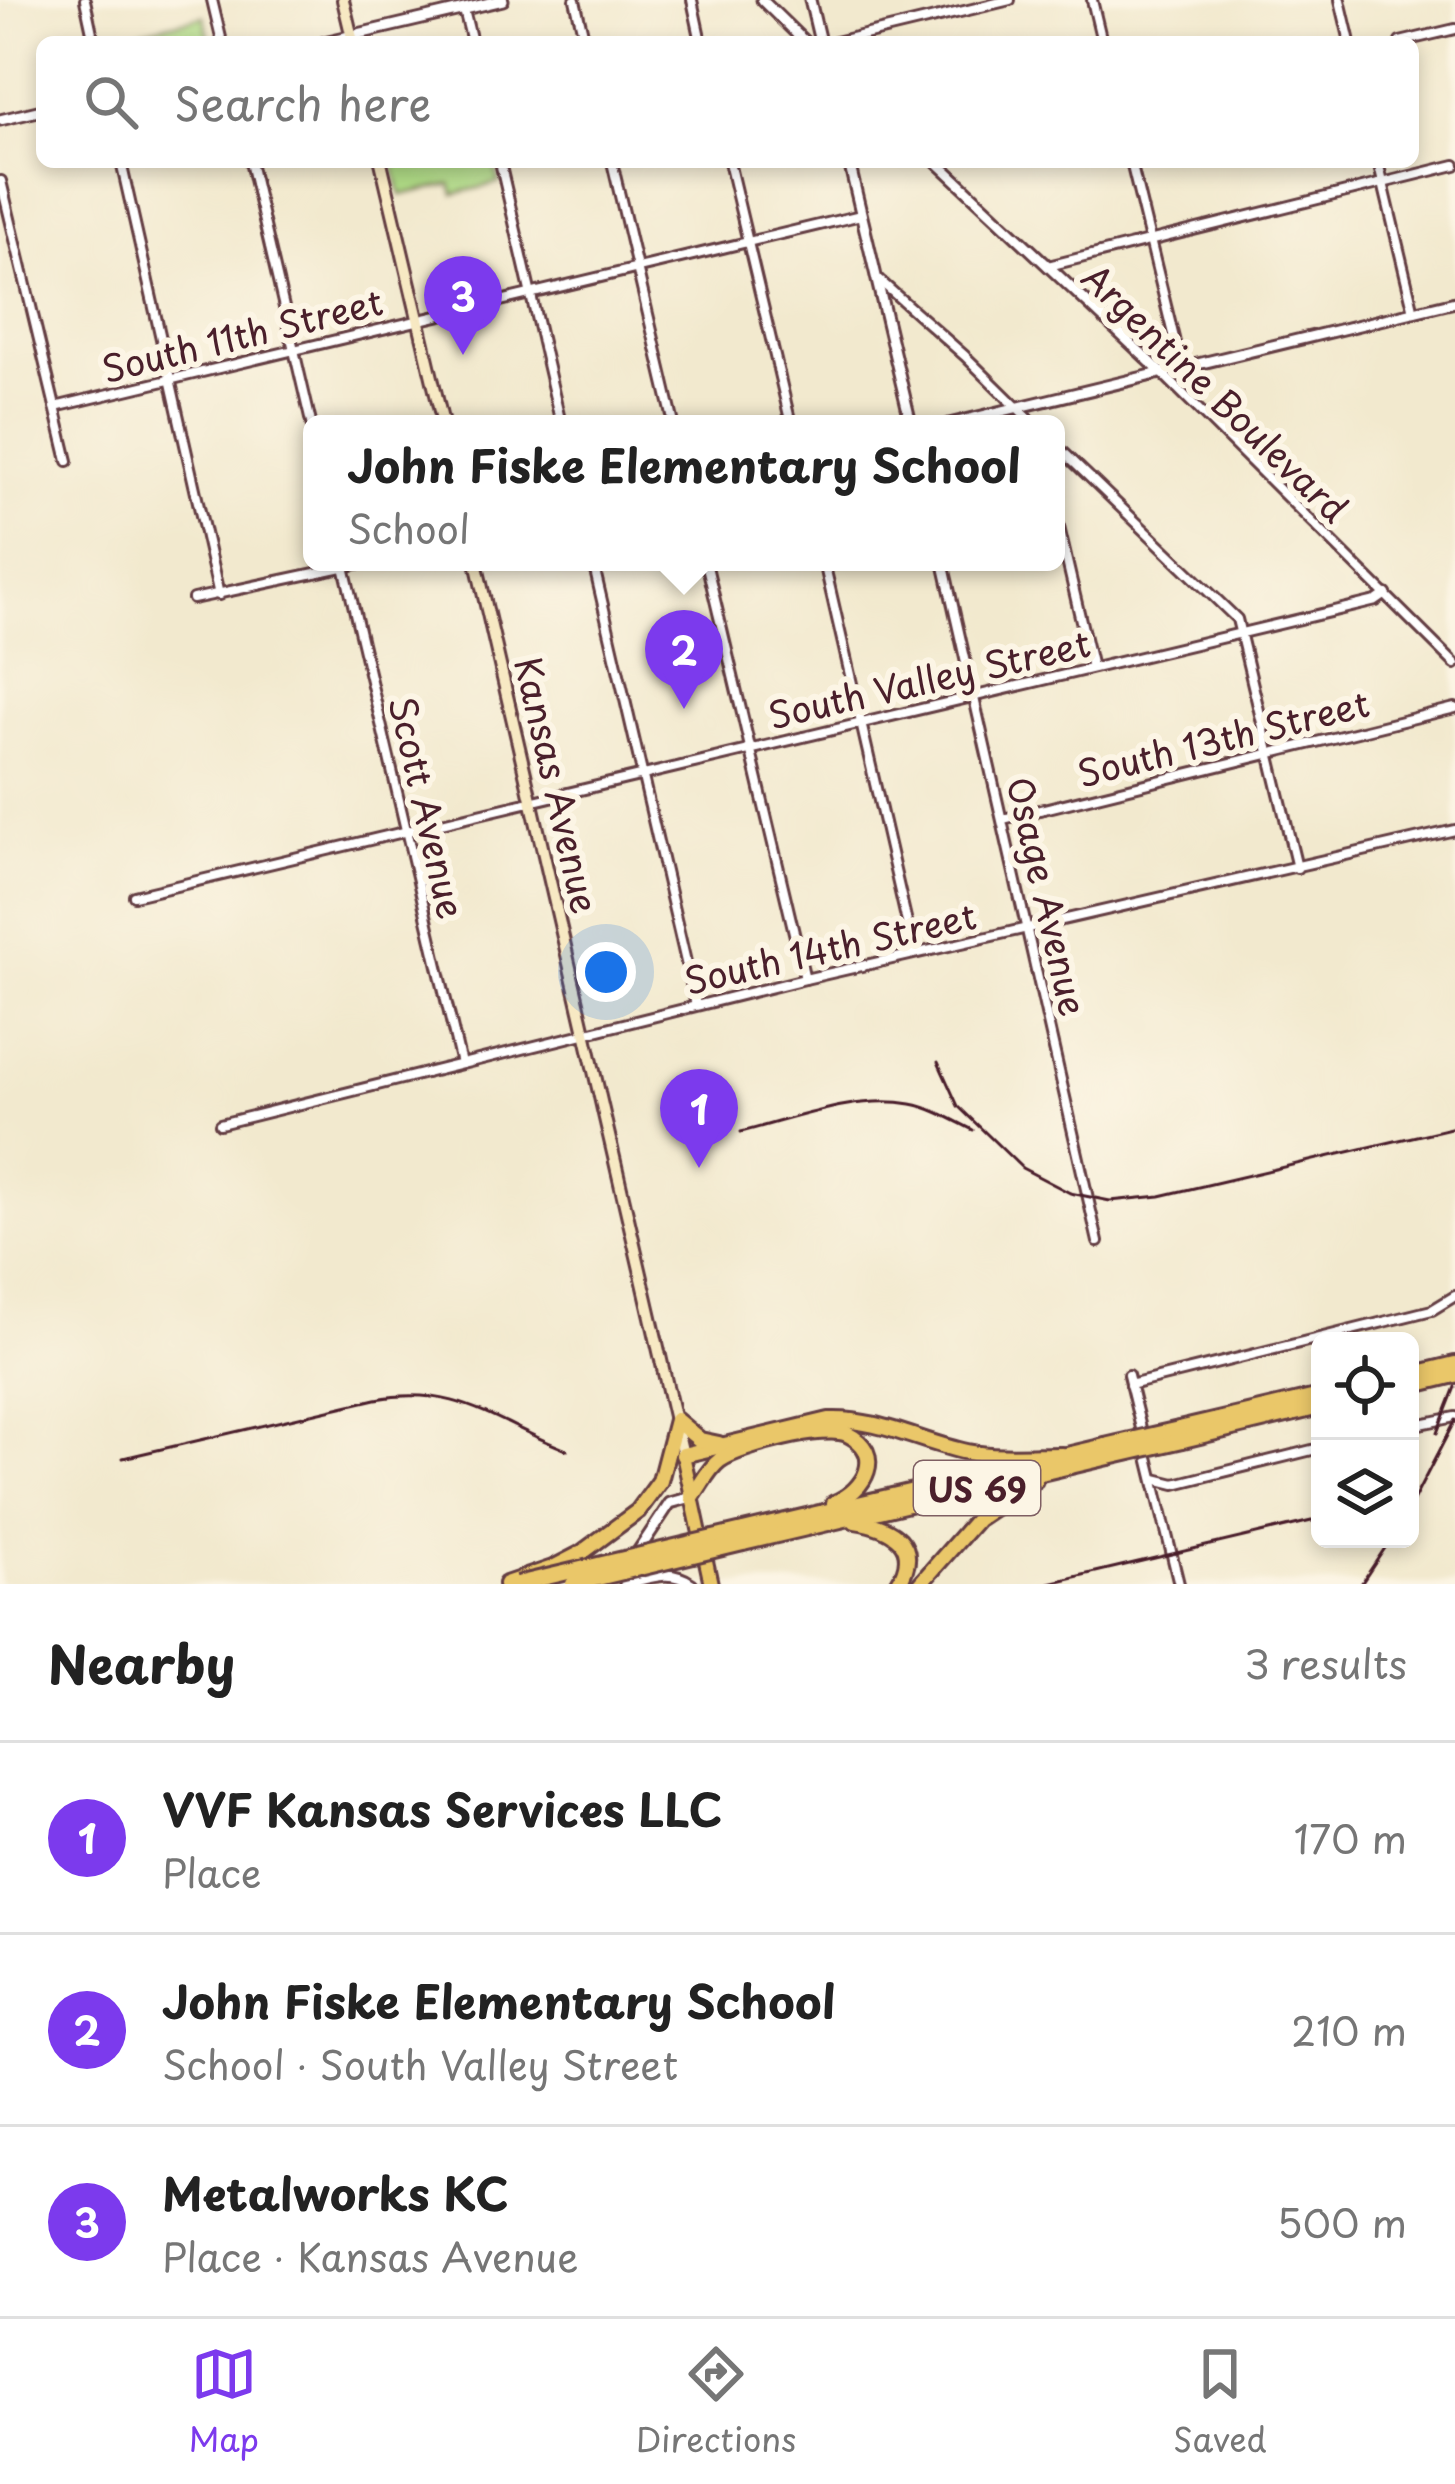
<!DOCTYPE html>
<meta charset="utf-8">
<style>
:root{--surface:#fff;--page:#f6f6f6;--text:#222;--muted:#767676;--line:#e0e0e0;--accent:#7c3aed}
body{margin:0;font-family:"Playpen Sans",sans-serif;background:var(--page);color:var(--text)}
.controls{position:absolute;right:36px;bottom:36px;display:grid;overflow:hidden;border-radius:18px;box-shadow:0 6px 18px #0003}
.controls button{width:108px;height:108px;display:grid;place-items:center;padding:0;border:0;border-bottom:3px solid var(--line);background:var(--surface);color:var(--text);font:60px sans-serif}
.you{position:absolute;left:606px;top:972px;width:42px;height:42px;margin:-30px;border:9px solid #fff;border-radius:50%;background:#1a73e8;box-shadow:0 0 0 18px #1a73e833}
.badge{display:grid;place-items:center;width:78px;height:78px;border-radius:50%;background:var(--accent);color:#fff;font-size:39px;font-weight:700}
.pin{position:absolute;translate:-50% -99px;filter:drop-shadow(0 3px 6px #0008)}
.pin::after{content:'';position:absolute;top:63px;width:42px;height:36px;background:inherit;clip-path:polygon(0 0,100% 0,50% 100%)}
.popup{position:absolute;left:303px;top:415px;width:762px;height:156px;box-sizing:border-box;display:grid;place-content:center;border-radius:18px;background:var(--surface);filter:drop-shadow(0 3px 9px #0005);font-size:39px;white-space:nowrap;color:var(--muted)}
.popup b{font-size:45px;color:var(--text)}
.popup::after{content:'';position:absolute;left:50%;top:100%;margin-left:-24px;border:24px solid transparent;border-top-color:var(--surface)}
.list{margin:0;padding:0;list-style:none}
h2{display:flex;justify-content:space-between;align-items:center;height:156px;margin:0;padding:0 48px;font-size:51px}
h2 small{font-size:39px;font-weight:400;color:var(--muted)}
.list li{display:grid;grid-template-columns:78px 1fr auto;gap:36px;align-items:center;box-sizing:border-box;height:192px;padding:0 48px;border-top:3px solid var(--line)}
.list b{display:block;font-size:45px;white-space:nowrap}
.list p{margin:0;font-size:39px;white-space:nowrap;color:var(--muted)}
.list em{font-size:39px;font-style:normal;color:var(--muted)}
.icon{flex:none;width:66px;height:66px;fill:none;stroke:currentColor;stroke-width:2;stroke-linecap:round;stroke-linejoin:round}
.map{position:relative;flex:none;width:1455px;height:1584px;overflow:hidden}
.search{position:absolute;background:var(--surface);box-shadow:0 6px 18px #0003;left:36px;right:36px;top:36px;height:132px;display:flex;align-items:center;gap:30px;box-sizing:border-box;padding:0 42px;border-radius:18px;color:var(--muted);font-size:45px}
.sheet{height:732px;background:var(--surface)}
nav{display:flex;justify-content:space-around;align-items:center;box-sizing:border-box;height:168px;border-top:3px solid var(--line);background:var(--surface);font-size:33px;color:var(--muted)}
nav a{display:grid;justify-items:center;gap:6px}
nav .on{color:var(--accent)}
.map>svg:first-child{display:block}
.green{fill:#afda85;stroke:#7c7c58;stroke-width:3}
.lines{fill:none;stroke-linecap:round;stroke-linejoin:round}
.minor-casing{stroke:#633d43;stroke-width:14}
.tertiary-casing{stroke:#633d43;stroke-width:15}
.secondary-casing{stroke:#633d43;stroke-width:16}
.primary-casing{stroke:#633d43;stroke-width:18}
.motorway-casing{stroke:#633d43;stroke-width:20}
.minor{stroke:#fff;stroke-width:8}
.tertiary{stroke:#fff;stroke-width:9}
.secondary{stroke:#f7e9c3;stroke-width:10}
.primary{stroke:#eac769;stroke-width:12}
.motorway{stroke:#eac769;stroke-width:14}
.rail{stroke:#4a1f2b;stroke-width:3}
.motorway-bridge-casing{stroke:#633d43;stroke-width:20;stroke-linecap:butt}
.motorway-bridge{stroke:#eac769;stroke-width:14}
.labels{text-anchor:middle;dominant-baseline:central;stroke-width:12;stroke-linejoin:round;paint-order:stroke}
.shield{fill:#fcf5e5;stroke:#7f5f63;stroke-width:3}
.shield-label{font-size:33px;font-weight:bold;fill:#4a1f2b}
.street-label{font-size:36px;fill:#4a1f2b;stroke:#fcf5e5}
</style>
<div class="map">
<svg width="1455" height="1584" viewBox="0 0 1455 1584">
<rect width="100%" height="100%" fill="#fcf5e5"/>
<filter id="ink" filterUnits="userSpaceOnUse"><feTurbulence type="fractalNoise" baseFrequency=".00833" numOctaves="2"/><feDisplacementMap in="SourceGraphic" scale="24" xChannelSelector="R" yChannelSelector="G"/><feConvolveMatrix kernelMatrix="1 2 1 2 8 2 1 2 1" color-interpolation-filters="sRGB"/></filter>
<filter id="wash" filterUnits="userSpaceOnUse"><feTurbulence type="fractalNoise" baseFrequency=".004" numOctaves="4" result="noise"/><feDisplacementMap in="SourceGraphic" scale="48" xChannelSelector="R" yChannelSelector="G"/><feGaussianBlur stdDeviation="2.7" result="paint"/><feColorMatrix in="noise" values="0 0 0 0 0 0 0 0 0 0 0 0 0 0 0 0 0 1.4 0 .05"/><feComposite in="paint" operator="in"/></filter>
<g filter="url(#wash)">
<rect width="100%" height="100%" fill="#f2e9ce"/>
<g class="green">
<polygon points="204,16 210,42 101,41"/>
<polygon points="393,162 494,162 499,183 454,194 451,184 401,195"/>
</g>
</g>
<g filter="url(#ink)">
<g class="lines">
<g class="minor-casing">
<g id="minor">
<polyline points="85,0 94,42"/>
<polyline points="212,0 222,42"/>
<polyline points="575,0 585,42"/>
<polyline points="692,0 701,42"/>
<polyline points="1092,0 1102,42"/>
<polyline points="1340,0 1350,42"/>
<polyline points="464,10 472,42"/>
<polyline points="835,42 1010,0"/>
<polyline points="1400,42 1455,29"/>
<polyline points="121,162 219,595"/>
<polyline points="250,162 312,427"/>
<polyline points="500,162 561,424"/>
<polyline points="612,162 674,424"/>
<polyline points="729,162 791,424"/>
<polyline points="1131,162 1181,367"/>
<polyline points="1378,162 1414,312"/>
<polyline points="1,181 68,461"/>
<polyline points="1048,266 1455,165"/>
<polyline points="878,279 965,356 1034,424"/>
<polyline points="1162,373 1455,664"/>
<polyline points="55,407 861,215"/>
<polyline points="1056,445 1237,619 1297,868"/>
<polyline points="1056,514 1092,668"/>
<polyline points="343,562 461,1064"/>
<polyline points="593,562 696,1005"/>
<polyline points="706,562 805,979"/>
<polyline points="824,562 914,953"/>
<polyline points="943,562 1098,1242"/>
<polyline points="193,599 366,562"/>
<polyline points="1003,819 1455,708"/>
<polyline points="134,896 1376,601 1386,594"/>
<polyline points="220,1124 805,979 1455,830"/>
<polyline points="1128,1375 1179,1584"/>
<polyline points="1130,1385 1432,1310 1455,1296"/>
<polyline points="1410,1426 1455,1417"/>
<polyline points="1155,1479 1175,1484 1320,1448"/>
</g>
</g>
<g class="tertiary-casing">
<g id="tertiary">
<polyline points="762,0 805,42"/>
<polyline points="810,0 820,42"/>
<polyline points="324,42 503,0"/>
<polyline points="0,120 42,110"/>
<polyline points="849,162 911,424"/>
<polyline points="937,162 1161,372"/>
<polyline points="949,424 1455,302"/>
<polyline points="633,1559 670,1503 692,1497"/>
<path d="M625 1584C650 1578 670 1568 692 1584"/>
</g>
</g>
<g class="secondary-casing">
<g id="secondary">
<polyline points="343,0 353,42"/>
<polyline points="381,162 443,424"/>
<polyline points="476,562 683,1455"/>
</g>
</g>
<g class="primary-casing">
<polyline id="primary" points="683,1455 711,1584"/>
</g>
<g class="motorway-casing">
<g id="motorway">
<polyline points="1410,1375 1455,1364"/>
<polyline points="1410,1386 1455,1375"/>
<polyline points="1179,1429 1320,1396"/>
<polyline points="1183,1440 1320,1407"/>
<path d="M683 1455 829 1420C878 1418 920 1442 967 1452 998 1458 1031 1455 1062 1455"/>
<path d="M692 1497C701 1485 708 1469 720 1460 740 1446 826 1424 847 1434 886 1453 865 1491 834 1503"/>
<path d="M855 1521C892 1527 923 1544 898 1584"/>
<polyline points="743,1531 1105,1446"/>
<polyline points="743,1543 1109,1457"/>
<polyline points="506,1584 553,1568 580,1554 638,1511 660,1481 676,1420 700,1440 719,1444"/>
<polyline points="920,1584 977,1519 1035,1480"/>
</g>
</g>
<use href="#minor" class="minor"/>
<use href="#tertiary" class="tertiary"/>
<use href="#secondary" class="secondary"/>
<use href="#primary" class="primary"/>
<use href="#motorway" class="motorway"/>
<g class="rail">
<polyline points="938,1062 958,1106 1022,1168 1070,1193 1110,1201 1160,1196 1455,1127"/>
<path d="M741 1132C794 1119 856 1094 911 1104 933 1108 953 1120 973 1130"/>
<polyline points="1437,1433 1455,1387"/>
<path d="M123 1458 376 1399C459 1384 496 1423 567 1450"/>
<polyline points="1410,1507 1455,1420"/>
<polyline points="1045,1584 1320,1519"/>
<polyline points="1361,1584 1391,1539"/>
</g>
<g class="motorway-bridge-casing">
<g id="motorway-bridge">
<polyline points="1105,1446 1179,1429"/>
<polyline points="1109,1457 1183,1440"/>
<polyline points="517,1584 743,1531"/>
<polyline points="573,1584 743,1543"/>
</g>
</g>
<use href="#motorway-bridge" class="motorway-bridge"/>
</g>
</g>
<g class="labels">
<rect class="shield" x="914" y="1461" width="126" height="54" rx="9"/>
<g class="shield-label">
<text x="977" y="1488">US 69</text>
</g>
<g class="street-label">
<text transform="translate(242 334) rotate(-14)">South 11th Street</text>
<text transform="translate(1216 392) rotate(44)">Argentine Boulevard</text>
<text transform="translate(929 678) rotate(-13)">South Valley Street</text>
<text transform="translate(1223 737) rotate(-14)">South 13th Street</text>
<text transform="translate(558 785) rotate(77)">Kansas Avenue</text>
<text transform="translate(428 807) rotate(77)">Scott Avenue</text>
<text transform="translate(1048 896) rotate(77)">Osage Avenue</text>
<text transform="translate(830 947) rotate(-13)">South 14th Street</text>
</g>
</g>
</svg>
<div class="controls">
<button><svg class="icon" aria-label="locate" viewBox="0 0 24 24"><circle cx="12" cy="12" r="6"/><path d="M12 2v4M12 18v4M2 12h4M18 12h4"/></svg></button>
<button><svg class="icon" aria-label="layers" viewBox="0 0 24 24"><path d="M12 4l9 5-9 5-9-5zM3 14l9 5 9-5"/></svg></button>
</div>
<div class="you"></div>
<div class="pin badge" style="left:699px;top:1168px">1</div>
<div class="pin badge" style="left:684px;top:709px">2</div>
<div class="popup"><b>John Fiske Elementary School</b>School</div>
<div class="pin badge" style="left:463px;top:355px">3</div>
<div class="search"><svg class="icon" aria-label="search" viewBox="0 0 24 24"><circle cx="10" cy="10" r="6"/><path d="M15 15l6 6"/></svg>Search here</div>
</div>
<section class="sheet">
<h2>Nearby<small>3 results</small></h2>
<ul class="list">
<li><span class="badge">1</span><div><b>VVF Kansas Services LLC</b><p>Place</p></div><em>170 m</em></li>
<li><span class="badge">2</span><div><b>John Fiske Elementary School</b><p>School · South Valley Street</p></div><em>210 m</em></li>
<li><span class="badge">3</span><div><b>Metalworks KC</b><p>Place · Kansas Avenue</p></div><em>500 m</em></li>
</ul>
</section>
<nav>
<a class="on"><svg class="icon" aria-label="map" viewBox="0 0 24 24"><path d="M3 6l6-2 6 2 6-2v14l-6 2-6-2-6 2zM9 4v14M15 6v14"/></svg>Map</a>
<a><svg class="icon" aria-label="directions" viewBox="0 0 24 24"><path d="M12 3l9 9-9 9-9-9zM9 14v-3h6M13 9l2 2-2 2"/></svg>Directions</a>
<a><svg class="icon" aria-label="saved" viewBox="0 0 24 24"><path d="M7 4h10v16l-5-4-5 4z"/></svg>Saved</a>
</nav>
